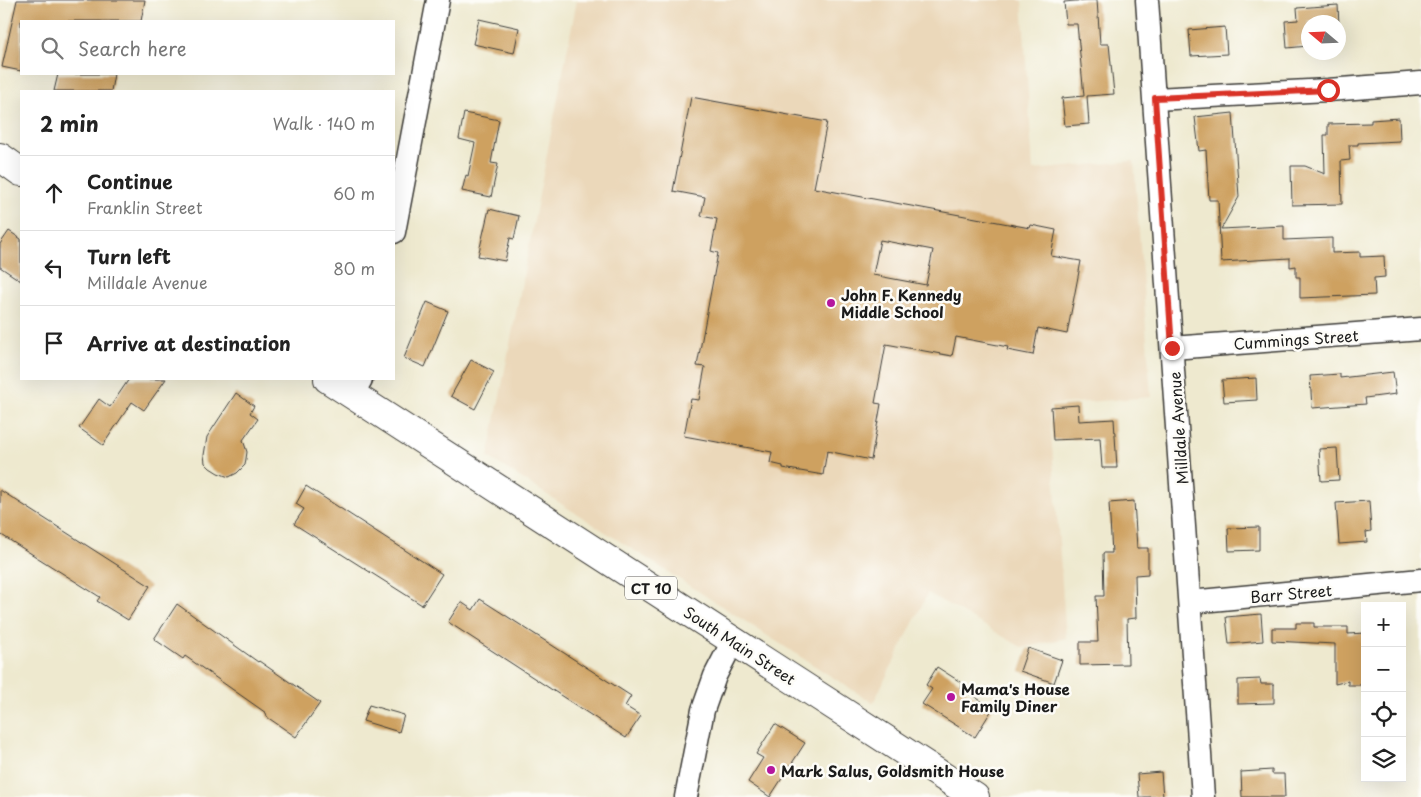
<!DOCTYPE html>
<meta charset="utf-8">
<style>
:root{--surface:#fff;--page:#f6f6f6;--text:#222;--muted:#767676;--line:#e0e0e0}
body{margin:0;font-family:"Playpen Sans",sans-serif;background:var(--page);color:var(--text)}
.controls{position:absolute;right:15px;bottom:15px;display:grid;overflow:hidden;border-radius:0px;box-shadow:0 5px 20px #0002}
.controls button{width:45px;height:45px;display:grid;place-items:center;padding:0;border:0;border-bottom:1px solid var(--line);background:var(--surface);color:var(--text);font:25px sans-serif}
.compass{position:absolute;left:1301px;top:15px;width:45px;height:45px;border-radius:50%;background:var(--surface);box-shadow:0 5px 20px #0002;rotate:289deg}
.stop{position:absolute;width:15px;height:15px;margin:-11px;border:4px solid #d93025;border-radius:50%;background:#fff}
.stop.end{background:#d93025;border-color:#fff;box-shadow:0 1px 5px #0008}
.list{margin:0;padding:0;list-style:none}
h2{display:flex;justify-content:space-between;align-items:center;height:65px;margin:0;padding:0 20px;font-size:21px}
h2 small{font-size:16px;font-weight:400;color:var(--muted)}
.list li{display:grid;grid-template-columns:32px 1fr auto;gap:15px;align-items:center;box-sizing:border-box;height:75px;padding:0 20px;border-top:1px solid var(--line)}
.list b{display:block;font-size:19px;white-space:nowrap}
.list p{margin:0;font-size:16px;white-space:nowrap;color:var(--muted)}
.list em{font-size:16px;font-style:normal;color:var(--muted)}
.icon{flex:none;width:28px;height:28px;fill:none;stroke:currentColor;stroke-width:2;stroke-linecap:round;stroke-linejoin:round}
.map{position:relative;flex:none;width:1421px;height:797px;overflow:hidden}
.search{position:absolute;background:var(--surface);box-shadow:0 5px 20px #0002;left:20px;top:20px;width:375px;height:55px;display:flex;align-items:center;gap:12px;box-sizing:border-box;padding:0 18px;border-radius:0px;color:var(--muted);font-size:19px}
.panel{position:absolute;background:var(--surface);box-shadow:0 5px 20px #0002;left:20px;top:90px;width:375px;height:290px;border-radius:0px}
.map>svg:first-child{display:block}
.built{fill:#ebd8ba}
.building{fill:#cea161;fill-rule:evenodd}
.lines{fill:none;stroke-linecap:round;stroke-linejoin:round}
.minor-casing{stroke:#3c3b37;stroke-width:25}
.trunk-casing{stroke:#3c3b37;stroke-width:30}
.minor{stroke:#fff;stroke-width:22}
.trunk{stroke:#fff;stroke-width:28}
.route{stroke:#d93025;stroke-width:6}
.poi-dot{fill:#b5179e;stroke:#fdfcf7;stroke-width:2}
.labels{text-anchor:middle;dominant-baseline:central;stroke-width:5;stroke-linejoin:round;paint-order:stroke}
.shield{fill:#fdfcf7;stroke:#605f5e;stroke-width:1}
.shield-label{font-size:14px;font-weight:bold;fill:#1c1c1c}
.poi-label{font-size:15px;font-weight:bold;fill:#1c1c1c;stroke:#fdfcf7;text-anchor:start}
.street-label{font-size:15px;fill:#1c1c1c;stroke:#fdfcf7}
</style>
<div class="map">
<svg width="1421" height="797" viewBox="0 0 1421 797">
<rect width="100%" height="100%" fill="#fdfcf7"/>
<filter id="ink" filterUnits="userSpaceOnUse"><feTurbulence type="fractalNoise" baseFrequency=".02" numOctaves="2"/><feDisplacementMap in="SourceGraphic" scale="10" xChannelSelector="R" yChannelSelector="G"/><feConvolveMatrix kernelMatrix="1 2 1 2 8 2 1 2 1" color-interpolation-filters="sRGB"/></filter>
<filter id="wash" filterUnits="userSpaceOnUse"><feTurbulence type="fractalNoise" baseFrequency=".0096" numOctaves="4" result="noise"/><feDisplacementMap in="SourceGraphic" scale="20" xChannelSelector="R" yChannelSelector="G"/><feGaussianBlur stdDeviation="1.12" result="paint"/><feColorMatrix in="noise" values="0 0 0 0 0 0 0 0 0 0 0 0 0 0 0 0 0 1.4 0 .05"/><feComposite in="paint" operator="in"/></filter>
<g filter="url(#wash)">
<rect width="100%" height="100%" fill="#eee9cf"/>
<polygon class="built" points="577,0 1022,0 1033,170 1134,161 1151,397 1049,405 1066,638 1023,648 928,593 873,703 488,457"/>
<g id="blocks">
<g class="building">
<polygon points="17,0 145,0 141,21 21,21 21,71 2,67"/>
<polygon points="1086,0 1097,0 1100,44 1109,44 1114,94 1087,96 1089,124 1065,126 1062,98 1084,96 1077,24 1066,24 1064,2"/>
<polygon points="1338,5 1339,26 1338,22 1308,22 1308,46 1287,48 1285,21 1298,20 1297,8"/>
<polygon points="479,19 519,28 514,53 473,44"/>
<polygon points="1225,27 1227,54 1191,56 1189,30"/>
<polygon points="58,74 114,74 111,91 54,91"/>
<path d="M691 97 827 122 814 188 1030 228 1031 225 1056 230 1051 256 1081 261 1067 334 1038 328 1033 355 1007 350 1008 347 956 337 952 356 886 344 875 403 881 404 871 460 827 451 823 475 783 468V466L770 463 772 452 684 436 691 399 699 400 705 367 697 366 718 253 711 251 717 219 701 216 705 197 673 191ZM880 240 933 250 926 285 873 275Z"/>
<polygon points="464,113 499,120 491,163 498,164 491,197 462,191 466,175 468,176 475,143 459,139"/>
<polygon points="1233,113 1239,197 1221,229 1284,226 1284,240 1332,238 1332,253 1360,252 1360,257 1384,256 1385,277 1374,278 1375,295 1300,298 1300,277 1296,277 1296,266 1290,267 1290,258 1221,262 1218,200 1209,200 1206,150 1199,151 1195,117"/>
<polygon points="1399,118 1400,141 1358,143 1358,145 1349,145 1350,160 1341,161 1342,204 1292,205 1291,166 1305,166 1325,174 1324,135 1328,135 1328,124 1371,123 1371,120"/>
<polygon points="489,209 519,216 514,239 510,238 505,261 478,256"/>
<polygon points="9,231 21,239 21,281 0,267 0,244"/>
<polygon points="427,302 448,311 425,367 404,358"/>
<polygon points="471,360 494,372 475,409 451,396"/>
<polygon points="1393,372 1396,394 1365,398 1366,404 1312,408 1310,376 1340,374 1340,378"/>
<polygon points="1256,378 1257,400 1224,402 1222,380"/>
<polygon points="129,379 166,379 144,410 132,402 103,445 79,428 99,399 110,407"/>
<polygon points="236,393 254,406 250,413 258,419 243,440 247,452 245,465 237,473 229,477 218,473 210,468 205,463 204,455 207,437"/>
<polygon points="1078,405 1079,421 1114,419 1117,468 1102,468 1100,438 1053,440 1051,407"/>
<polygon points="1337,448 1339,480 1321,481 1319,449"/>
<polygon points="306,486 442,574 422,605 294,524 304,509 296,504"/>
<polygon points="0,490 150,586 128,620 97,601 100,597 0,534"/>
<polygon points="1134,501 1137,548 1148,548 1148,574 1135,575 1136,618 1127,619 1128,664 1080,665 1080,642 1098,642 1096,596 1104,596 1103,553 1112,553 1109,503"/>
<polygon points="1369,501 1371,531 1366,532 1367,542 1339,544 1336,503"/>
<polygon points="1259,527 1259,550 1229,551 1228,528"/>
<polygon points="480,599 631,696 625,706 641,716 626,738 448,622 461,602 473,610"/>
<polygon points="177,604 258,662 259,661 320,703 296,737 267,717 266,713 185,656 183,659 154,639"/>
<polygon points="1261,614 1263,641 1229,644 1226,617"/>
<polygon points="1296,623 1314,623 1314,627 1348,627 1348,634 1365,633 1365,685 1348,685 1348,681 1335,684 1335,644 1272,641 1272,628 1296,628"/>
<polygon points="1028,648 1062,660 1054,683 1020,671"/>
<polygon points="937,667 962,683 960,688 993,708 975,737 922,704 932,689 926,685"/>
<polygon points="1260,679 1261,684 1274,684 1274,703 1238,704 1238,680"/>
<polygon points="369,705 404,715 399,732 363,721"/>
<polygon points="775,724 805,743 770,797 748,782 763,758 756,754"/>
<polygon points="1272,770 1272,774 1284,774 1285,797 1242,797 1241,772"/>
<polygon points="1161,772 1163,797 1139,797 1137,774"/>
</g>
</g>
</g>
<g filter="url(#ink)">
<use href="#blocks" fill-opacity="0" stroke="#3c3b37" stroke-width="1"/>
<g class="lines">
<g class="minor-casing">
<g id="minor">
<polyline points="1147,0 1203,797"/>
<polyline points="1155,99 1328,90 1421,83"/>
<polyline points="394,232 438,0"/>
<polyline points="1172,348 1421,329"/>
<polyline points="352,395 361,379"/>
<polyline points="1190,602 1421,580"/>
<polyline points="686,797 703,710 715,676 733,641"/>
</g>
</g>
<g class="trunk-casing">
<g id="trunk">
<polyline points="0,157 21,172"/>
<polyline points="328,379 975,797"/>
</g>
</g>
<use href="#minor" class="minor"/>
<use href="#trunk" class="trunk"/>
</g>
</g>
<g class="lines" filter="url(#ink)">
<polyline class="route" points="1172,348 1155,98 1328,90"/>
</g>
<g class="poi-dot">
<circle cx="831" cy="303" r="5"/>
<circle cx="951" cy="697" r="5"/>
<circle cx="771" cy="770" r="5"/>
</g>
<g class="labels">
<rect class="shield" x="625" y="576.5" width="52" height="23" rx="4"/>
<g class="shield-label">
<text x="651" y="588">CT 10</text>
</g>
<g class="poi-label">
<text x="841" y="294">John F. Kennedy<tspan x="841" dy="17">Middle School</tspan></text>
<text x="961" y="688">Mama's House<tspan x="961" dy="17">Family Diner</tspan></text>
<text x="781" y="770">Mark Salus, Goldsmith House</text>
</g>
<g class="street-label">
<text transform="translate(1296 339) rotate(-4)">Cummings Street</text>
<text transform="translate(1178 428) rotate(-94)">Milldale Avenue</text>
<text transform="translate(1291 593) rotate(-5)">Barr Street</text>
<text transform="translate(740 645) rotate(33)">South Main Street</text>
</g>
</g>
</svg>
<div class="controls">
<button>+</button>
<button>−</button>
<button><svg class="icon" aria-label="locate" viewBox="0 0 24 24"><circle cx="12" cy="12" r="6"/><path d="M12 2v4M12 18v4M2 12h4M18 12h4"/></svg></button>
<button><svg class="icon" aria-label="layers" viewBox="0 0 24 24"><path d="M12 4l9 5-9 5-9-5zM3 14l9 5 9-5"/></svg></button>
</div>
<svg class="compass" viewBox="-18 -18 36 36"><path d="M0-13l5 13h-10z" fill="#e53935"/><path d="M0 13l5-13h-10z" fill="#767676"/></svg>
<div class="stop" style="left:1328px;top:90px"></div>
<div class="stop end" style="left:1172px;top:348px"></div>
<div class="search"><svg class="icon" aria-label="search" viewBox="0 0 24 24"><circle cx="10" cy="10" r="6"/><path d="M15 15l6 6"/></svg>Search here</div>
<section class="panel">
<h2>2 min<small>Walk · 140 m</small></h2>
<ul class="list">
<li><svg class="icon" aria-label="ahead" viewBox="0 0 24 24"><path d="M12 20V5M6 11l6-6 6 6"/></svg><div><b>Continue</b><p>Franklin Street</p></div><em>60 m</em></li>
<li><svg class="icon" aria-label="left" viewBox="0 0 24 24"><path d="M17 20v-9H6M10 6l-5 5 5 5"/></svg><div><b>Turn left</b><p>Milldale Avenue</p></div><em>80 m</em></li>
<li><svg class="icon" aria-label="arrive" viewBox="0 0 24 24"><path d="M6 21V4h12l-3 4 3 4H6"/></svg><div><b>Arrive at destination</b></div></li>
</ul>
</section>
</div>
